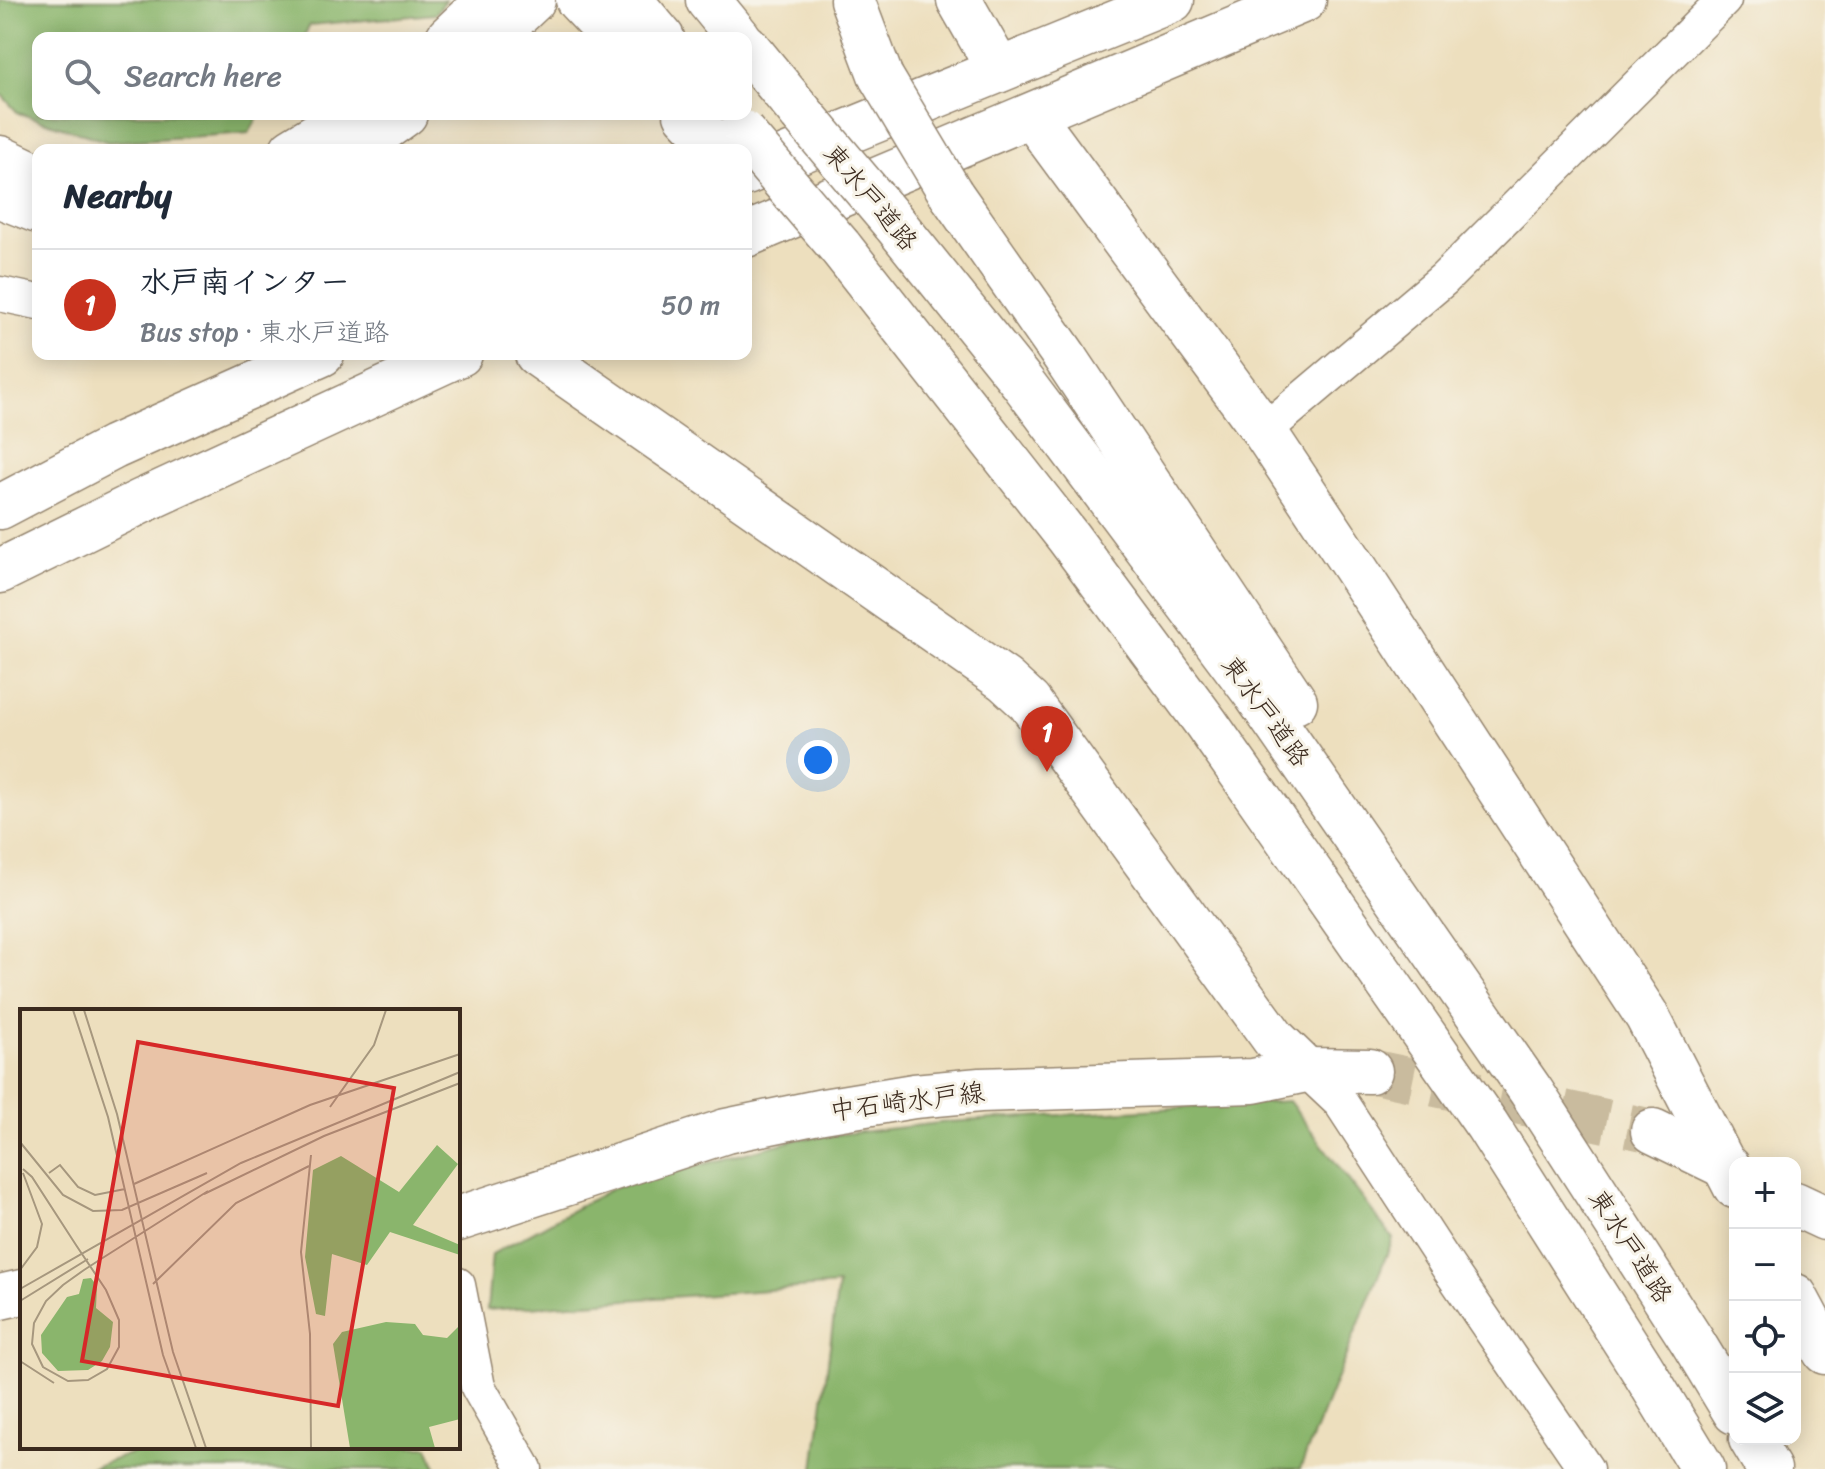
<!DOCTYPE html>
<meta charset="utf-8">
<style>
:root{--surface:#fff;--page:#f6f6f7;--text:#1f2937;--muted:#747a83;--line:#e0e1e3;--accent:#c8321e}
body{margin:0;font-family:Sriracha,"Klee One",sans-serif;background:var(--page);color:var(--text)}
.controls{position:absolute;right:24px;bottom:24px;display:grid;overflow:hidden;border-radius:16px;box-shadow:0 4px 20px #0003}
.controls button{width:72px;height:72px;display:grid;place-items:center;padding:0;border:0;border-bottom:2px solid var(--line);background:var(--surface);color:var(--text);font:40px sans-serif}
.you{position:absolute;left:818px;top:760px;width:28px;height:28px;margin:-20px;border:6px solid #fff;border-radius:50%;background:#1a73e8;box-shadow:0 0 0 12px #1a73e833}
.badge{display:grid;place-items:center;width:52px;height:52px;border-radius:50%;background:var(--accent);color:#fff;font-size:26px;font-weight:700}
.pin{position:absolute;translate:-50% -66px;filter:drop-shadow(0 2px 4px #0008)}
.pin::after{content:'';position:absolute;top:42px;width:28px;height:24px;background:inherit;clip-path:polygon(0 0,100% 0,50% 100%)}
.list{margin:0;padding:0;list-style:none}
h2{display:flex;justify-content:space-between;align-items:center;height:104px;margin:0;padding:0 32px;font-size:34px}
h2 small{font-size:26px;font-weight:400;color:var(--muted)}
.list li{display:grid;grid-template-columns:52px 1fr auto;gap:24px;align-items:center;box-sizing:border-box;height:112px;padding:0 32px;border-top:2px solid var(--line)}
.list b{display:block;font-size:30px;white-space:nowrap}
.list p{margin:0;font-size:26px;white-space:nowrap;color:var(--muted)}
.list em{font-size:26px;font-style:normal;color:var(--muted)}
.icon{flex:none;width:44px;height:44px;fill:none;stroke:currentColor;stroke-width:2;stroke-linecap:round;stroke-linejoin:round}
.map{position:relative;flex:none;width:1825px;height:1469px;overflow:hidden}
.search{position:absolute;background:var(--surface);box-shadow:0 4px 20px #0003;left:32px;top:32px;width:720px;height:88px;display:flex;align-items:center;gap:20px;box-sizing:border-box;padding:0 28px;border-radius:16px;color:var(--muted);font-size:30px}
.panel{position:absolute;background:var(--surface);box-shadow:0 4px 20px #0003;left:32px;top:144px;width:720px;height:216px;border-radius:16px}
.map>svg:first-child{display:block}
.forest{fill:#8ab56c;stroke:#627045;stroke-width:2}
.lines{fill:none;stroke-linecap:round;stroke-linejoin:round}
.secondary-tunnel{stroke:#c9bb9e;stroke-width:44;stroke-dasharray:44 22;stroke-linecap:butt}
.street-casing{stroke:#94846e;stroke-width:37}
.secondary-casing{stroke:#94846e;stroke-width:47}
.highway-casing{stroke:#94846e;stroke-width:47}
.street{stroke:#fff;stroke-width:34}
.secondary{stroke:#fff;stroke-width:44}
.highway{stroke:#fff;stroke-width:44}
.highway-bridge-casing{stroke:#94846e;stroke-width:47;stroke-linecap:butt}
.highway-bridge{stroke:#fff;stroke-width:44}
.labels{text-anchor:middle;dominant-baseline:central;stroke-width:6;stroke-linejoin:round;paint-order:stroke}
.street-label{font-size:26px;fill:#3b2a1e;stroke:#f7f3e8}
.inset-road{fill:none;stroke:#a6977e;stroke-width:2}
.view{fill:#d62828;fill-opacity:0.15;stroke:#d62828;stroke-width:4}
.inset-edge{fill:none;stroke:#3b2a1e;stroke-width:4}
</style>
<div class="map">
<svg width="1825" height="1469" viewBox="0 0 1825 1469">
<rect width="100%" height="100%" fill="#f7f3e8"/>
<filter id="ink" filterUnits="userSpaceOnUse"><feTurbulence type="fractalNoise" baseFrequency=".0125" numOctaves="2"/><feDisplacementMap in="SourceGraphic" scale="16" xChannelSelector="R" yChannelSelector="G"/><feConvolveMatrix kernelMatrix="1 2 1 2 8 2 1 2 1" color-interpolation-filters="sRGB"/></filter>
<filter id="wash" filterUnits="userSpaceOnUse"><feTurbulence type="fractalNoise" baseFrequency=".006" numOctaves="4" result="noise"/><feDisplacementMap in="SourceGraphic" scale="32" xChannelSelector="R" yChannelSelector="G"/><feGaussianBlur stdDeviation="1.8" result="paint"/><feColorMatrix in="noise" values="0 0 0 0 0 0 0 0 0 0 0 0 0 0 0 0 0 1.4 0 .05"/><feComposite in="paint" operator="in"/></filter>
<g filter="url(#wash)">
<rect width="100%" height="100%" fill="#eddfbe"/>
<g class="forest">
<polygon points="0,0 446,0 435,14 310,25 303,38 38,38 38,114 260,114 249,133 108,142 18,113 0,93"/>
<polygon points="1289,1101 1393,1239 1300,1469 814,1469 838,1285 487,1310 492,1254 613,1188 799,1139 948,1122"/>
<polygon points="149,1447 428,1447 437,1469 88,1469"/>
</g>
</g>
<g filter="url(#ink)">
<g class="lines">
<polyline class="secondary-tunnel" points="1370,1071 1653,1131"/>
<g class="street-casing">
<g id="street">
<polyline points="0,294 38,302"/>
<polyline points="1264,431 1444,279 1724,0"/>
<polyline points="1306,1070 1341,1103 1448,1267 1586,1469"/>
<polyline points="458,1285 478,1387 525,1469"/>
</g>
</g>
<g class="secondary-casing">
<g id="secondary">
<polyline points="959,0 999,70"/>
<polyline points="1032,116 1264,431 1357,571 1647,1016 1735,1186"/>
<polyline points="746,173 1172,0"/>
<polyline points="746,235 1304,0"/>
<polyline points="537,354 1005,680 1029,702 1274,1039 1306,1070"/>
<polyline points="0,507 114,447 322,354"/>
<polyline points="0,571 140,502 460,354"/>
<polyline points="1653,1131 1729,1168"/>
<polyline points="1795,1204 1825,1218"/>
<polyline points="458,1219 726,1131 823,1111 914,1096 980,1090 1253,1081 1306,1070 1370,1071"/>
<polyline points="1795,1296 1825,1352"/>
<polyline points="0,1297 22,1292"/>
</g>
</g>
<g class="highway-casing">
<g id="highway">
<polyline points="578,0 614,38"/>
<polyline points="630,0 662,38"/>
<polyline points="708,0 739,38"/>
<polyline points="852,0 881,77"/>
<polyline points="448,38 488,0"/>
<polyline points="493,38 533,0"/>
<polyline points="746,46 801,113"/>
<polyline points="686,114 720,150"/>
<polyline points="292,150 351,114"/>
<polyline points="355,150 405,114"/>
<polyline points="0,158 38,176"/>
<polyline points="951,194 1065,357 1295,702"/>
<polyline points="0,196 38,211"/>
<polyline points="894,223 1022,382 1254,692 1531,1091 1692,1341 1735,1412"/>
<polyline points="840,247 1068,537 1206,723 1487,1125 1641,1367 1703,1469"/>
<polyline points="1751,1439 1769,1469"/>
</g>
</g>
<use href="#street" class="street"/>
<use href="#secondary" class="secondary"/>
<use href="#highway" class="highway"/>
<g class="highway-bridge-casing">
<g id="highway-bridge">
<polyline points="881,77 951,194"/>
<polyline points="801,113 894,223"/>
<polyline points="742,132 840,247"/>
</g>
</g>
<use href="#highway-bridge" class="highway-bridge"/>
</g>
</g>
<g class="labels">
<g class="street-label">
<text transform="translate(871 197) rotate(50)">東水戸道路</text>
<text transform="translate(1266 711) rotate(54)">東水戸道路</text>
<text transform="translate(907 1101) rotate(-7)">中石崎水戸線</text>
<text transform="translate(1631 1246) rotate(57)">東水戸道路</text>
</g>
</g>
<g transform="translate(20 1009)">
<rect width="440" height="440" fill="#eddfbe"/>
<path d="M417 136 438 155 393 216 440 236V246L370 223 347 256 312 245 305 307 296 305 285 248 293 161 321 147 379 183ZM71 269 77 277 76 299 93 313 90 338 82 352 68 361 38 362 22 344 21 326 47 288 59 285 63 270ZM366 313 395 315 403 326 427 329 440 316V410L409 418 415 439H330L313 335 322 323Z" fill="#8ab56c"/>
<path class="inset-road" d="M53 1 88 108 143 346 176 439M64 1 97 105 153 343 186 439M310 98 354 36 366 1M0 133 43 186 73 202 102 201 187 164M291 146 281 243 290 325 291 439M3 160 12 168 56 236 86 281 99 311V338L87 360 68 371 48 372 23 358 12 335 14 314 26 292 43 276 64 261 81 250 188 182M29 164 40 156 58 178 75 186 105 180M114 175 290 96 440 45M184 185 304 127 440 74M0 197V223M0 261 17 238 22 215 3 164M133 275 216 194 289 157M0 280 221 154 440 63M0 292 68 250M0 352 34 374"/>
<path class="view" d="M118 33 374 79 318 397 62 352Z"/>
<rect width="440" height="440" class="inset-edge"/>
</g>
</svg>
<div class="controls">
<button>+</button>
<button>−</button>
<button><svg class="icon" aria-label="locate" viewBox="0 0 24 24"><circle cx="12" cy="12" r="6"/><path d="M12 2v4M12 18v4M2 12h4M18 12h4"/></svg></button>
<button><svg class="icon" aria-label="layers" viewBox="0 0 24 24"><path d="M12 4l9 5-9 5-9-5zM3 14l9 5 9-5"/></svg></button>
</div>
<div class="you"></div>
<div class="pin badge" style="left:1047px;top:772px">1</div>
<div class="search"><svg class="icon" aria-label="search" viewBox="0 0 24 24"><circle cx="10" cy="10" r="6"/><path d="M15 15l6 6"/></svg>Search here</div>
<section class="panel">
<h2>Nearby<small></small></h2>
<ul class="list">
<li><span class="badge">1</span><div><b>水戸南インター</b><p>Bus stop · 東水戸道路</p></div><em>50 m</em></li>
</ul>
</section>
</div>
